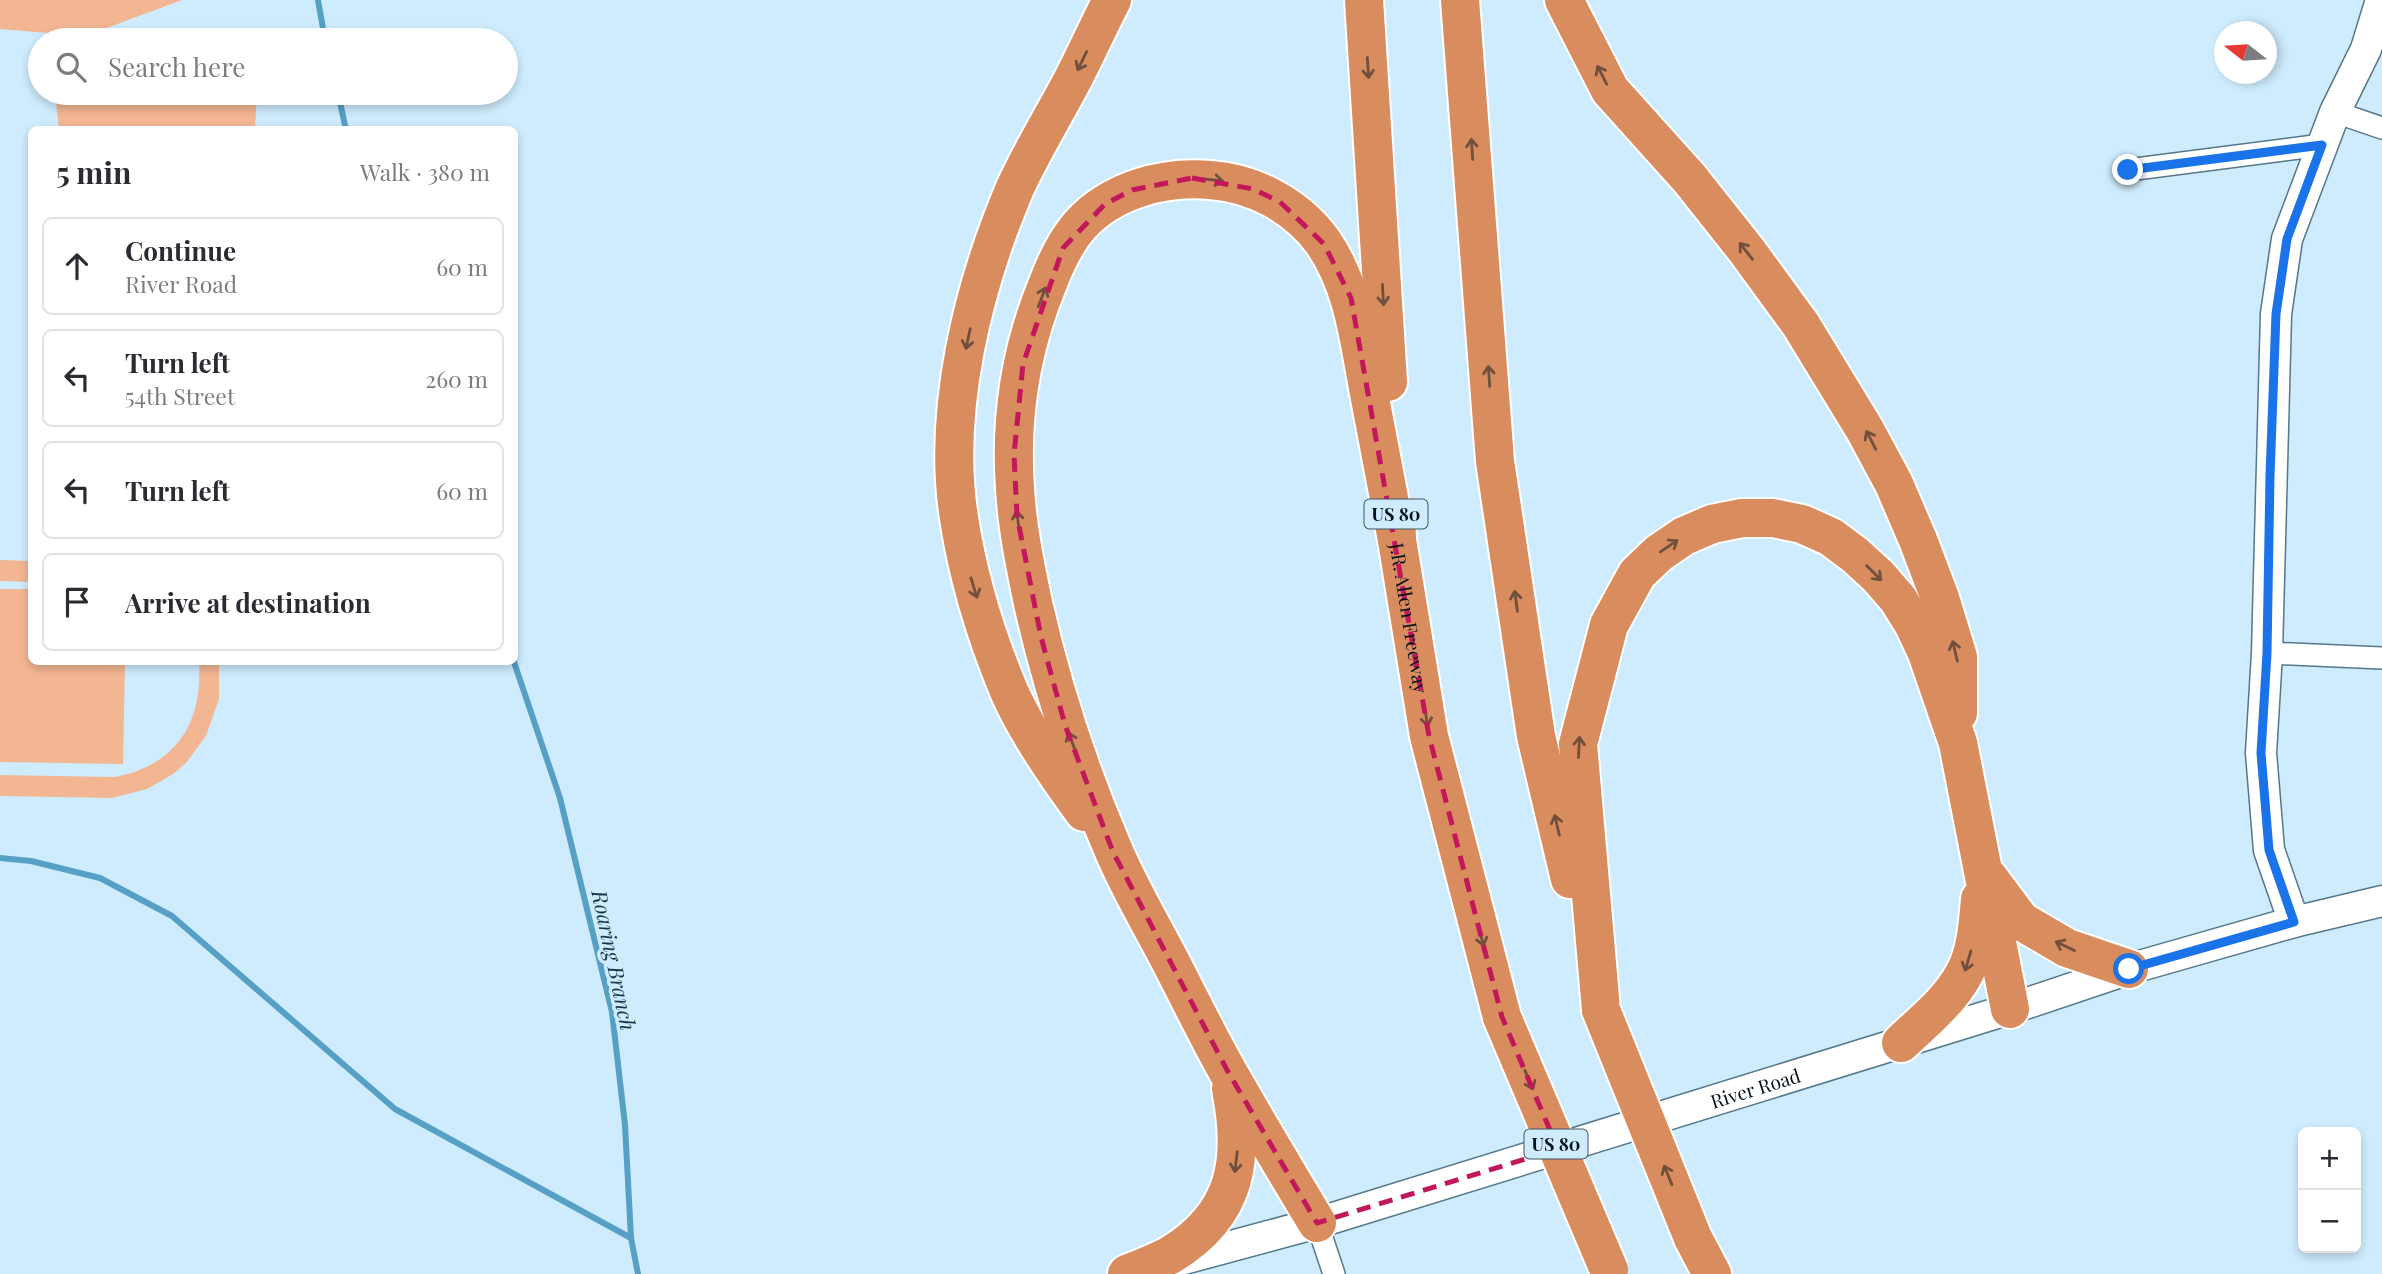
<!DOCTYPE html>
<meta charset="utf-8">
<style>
:root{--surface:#fff;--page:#f7f7f7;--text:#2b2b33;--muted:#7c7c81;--line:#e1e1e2}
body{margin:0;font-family:"Playfair Display",serif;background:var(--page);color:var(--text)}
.controls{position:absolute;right:21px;bottom:21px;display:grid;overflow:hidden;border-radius:10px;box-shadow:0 4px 10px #0003}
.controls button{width:63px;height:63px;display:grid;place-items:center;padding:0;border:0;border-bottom:2px solid var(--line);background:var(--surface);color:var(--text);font:35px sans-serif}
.compass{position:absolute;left:2214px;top:21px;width:63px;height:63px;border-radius:50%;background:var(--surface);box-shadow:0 4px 10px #0003;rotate:287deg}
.stop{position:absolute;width:21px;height:21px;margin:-16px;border:5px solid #1a73e8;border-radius:50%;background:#fff}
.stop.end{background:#1a73e8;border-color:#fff;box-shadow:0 2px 7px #0008}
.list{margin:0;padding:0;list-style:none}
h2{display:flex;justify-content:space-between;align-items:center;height:91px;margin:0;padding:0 28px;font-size:30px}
h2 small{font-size:23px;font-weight:400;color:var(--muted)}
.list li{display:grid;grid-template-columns:46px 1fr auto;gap:21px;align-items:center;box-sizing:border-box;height:98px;margin:0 14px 14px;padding:0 14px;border:2px solid var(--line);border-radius:10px}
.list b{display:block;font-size:26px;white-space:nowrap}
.list p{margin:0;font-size:23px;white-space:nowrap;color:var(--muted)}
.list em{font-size:23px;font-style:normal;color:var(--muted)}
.icon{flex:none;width:38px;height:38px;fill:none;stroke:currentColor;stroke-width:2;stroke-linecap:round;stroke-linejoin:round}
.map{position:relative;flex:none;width:2382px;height:1274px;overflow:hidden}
.search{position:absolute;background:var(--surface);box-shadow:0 4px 10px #0003;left:28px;top:28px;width:490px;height:77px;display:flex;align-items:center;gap:18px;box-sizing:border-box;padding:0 24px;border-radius:38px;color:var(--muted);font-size:26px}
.panel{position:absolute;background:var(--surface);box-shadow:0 4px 10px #0003;left:28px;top:126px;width:490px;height:539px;border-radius:10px}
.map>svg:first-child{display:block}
.green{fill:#f3b693}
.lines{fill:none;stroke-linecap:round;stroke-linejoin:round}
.stream{stroke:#569fc5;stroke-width:6}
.minor-casing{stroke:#54778a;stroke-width:24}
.secondary-casing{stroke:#54778a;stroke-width:33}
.motorway-casing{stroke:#fff;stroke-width:42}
.minor{stroke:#fff;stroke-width:21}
.secondary{stroke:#fff;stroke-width:30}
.motorway{stroke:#d98d5f;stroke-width:38}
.motorway-bridge-casing{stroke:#fff;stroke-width:42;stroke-linecap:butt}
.motorway-bridge{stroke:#d98d5f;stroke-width:38}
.oneway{stroke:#70503c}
.route{stroke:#1a73e8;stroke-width:9}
.marked{fill:none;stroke:#c2185b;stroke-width:5;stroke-dasharray:14 9;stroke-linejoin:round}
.labels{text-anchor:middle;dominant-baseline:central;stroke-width:7;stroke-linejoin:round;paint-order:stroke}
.shield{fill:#ceecfd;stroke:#42545e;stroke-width:2}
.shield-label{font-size:18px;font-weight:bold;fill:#06131a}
.street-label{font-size:19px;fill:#06131a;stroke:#ceecfd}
.water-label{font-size:21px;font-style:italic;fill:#173849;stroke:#ceecfd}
</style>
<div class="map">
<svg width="2382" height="1274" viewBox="0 0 2382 1274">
<rect width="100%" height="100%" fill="#ceecfd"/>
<g class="green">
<polygon points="0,0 182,0 85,36 0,29"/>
<polygon points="55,93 257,93 255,129 59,129"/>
<polygon points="0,560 31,561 31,582 0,581"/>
<polygon points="0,589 31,589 32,662 125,662 123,764 0,762"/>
<path d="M199 662H219V699L206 736 186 763 173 774 147 789 112 798 0 796V775L115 777C177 765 203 722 199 662Z"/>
</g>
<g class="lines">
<g class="stream">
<polyline points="318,0 325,40"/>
<polyline points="338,93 346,130"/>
<polyline points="514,662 560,798 612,1012 625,1125 631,1238 638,1274"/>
<polyline points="0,858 31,861 100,878 172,916 395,1109 631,1238"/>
</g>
<g class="minor-casing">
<g id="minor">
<polyline points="2335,112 2382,128"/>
<polyline points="2128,170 2322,145"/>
<polyline points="2267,653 2382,658"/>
<polyline points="1317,1223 1334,1274"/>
</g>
</g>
<g class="secondary-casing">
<g id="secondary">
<polyline points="2294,922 2269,850 2261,753 2267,653 2276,314 2287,239 2335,112 2366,49 2381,0"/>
<path id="s1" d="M1169 1263 1317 1223 2010 1009 2129 969 2294 922 2382 901"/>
</g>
</g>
<g class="motorway-casing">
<g id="motorway">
<polyline points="1364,0 1388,382"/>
<polyline points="1460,0 1495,461 1536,736 1570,879"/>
<polyline points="1564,0 1610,90 1690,179 1747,251 1801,325 1865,430 1894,484 1918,540 1940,598 1958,657 1958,713"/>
<path id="s2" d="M1396 516 1397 540 1429 736 1502 1017"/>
<path d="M1084 812C1057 775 1027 732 1009 691 986 636 968 577 959 518 942 411 973 287 1015 188 1032 151 1053 117 1072 81 1086 54 1098 27 1112 0"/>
<polyline points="1988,877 2021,921 2067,948 2129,969"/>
<polyline points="1601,1010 1578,744 1609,625 1637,574 1659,553 1684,536 1712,524 1742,518 1773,518 1802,524 1831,537 1855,555 1878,576 1898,599 1914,625 1927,653 1958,743 2010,1009"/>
<path d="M1901 1043C1923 1022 1949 1002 1964 974 1976 953 1978 923 1980 899"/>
<path d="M1317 1223C1287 1173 1257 1123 1228 1072 1206 1033 1187 993 1166 953 1148 919 1128 885 1113 849 1079 770 1052 687 1033 603 1025 565 1017 526 1015 488 1010 418 1021 348 1048 283 1056 262 1065 242 1080 225 1112 190 1163 176 1210 180 1254 183 1297 206 1323 242 1354 287 1359 341 1369 393 1378 442 1388 491 1397 540"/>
<polyline points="1693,1238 1712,1274"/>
<path d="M1127 1274C1142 1268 1158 1262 1172 1254 1237 1214 1245 1159 1231 1089"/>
</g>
</g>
<use href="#minor" class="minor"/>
<use href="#secondary" class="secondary"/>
<use href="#motorway" class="motorway"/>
<g class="motorway-bridge-casing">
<g id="motorway-bridge">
<polyline points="1601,1010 1693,1238"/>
<polyline points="1502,1017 1609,1270"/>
</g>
</g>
<use href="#motorway-bridge" class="motorway-bridge"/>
</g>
<defs><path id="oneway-shaft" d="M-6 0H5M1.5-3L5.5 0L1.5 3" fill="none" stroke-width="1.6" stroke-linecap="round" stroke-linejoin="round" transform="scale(1.75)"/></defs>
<g class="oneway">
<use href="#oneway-shaft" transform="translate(1082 61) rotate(116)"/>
<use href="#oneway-shaft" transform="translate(1368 68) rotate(86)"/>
<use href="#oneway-shaft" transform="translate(1602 75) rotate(-117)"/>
<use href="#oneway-shaft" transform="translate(1472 149) rotate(-94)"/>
<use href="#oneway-shaft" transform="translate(1213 180) rotate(6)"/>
<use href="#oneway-shaft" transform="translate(1746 251) rotate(-128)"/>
<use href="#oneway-shaft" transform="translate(1383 295) rotate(87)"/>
<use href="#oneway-shaft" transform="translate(1042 297) rotate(-69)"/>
<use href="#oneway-shaft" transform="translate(968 339) rotate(102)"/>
<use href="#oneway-shaft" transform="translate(1489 376) rotate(-94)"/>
<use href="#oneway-shaft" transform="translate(1871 440) rotate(-117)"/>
<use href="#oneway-shaft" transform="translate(1018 521) rotate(-98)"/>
<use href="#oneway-shaft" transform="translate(1669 546) rotate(-34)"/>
<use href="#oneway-shaft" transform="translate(1874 573) rotate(45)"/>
<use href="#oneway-shaft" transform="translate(974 588) rotate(73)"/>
<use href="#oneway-shaft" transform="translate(1516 601) rotate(-98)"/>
<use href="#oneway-shaft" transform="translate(1955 651) rotate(-103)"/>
<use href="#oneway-shaft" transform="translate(1426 716) rotate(81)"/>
<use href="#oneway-shaft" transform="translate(1072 742) rotate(-111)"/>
<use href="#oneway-shaft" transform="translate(1579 747) rotate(-87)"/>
<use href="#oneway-shaft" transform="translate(1557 825) rotate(-103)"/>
<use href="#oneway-shaft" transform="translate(1481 936) rotate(75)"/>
<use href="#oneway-shaft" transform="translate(2065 946) rotate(-154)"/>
<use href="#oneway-shaft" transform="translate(1968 961) rotate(106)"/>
<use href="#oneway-shaft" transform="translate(1529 1080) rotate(67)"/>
<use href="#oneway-shaft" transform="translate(1236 1162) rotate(97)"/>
<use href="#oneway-shaft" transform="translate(1668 1175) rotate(-112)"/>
</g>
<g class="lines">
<polyline class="route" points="2128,170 2322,145 2287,239 2276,314 2270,476 2267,653 2261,753 2269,850 2294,922 2129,969"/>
</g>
<path class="marked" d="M1192 178 1253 189 1280 202 1324 244 1351 298 1429 736 1502 1017 1558 1149 1317 1223 1227 1070 1113 852 1065 725 1041 637 1017 516 1014 455 1023 364 1063 248 1105 204 1132 190Z"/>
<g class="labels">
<g class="shield">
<rect x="1364.5" y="499.5" width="63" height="29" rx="5"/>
<rect x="1524.5" y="1129.5" width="63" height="29" rx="5"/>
</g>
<g class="shield-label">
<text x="1396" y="514">US 80</text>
<text x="1556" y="1144">US 80</text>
</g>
<g class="street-label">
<text stroke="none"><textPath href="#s2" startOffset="103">J.R. Allen Freeway</textPath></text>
<text stroke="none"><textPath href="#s1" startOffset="612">River Road</textPath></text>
</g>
<g class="water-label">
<text transform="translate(615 960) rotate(78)">Roaring Branch</text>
</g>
</g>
</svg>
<div class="controls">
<button>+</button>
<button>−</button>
</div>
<svg class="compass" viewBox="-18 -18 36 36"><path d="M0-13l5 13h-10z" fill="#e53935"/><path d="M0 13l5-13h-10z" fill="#7c7c81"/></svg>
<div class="stop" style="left:2129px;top:969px"></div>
<div class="stop end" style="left:2128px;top:170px"></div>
<div class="search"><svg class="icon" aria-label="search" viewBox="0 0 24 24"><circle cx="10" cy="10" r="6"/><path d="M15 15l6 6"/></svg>Search here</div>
<section class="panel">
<h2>5 min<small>Walk · 380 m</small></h2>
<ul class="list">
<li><svg class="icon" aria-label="ahead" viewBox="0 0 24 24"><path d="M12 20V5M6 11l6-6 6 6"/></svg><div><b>Continue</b><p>River Road</p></div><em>60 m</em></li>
<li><svg class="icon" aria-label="left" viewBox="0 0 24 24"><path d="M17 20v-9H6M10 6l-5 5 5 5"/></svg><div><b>Turn left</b><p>54th Street</p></div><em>260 m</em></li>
<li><svg class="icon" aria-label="left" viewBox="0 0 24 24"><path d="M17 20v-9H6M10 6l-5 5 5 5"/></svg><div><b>Turn left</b></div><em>60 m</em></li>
<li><svg class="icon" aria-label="arrive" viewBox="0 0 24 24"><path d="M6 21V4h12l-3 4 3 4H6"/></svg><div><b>Arrive at destination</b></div></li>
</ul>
</section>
</div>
